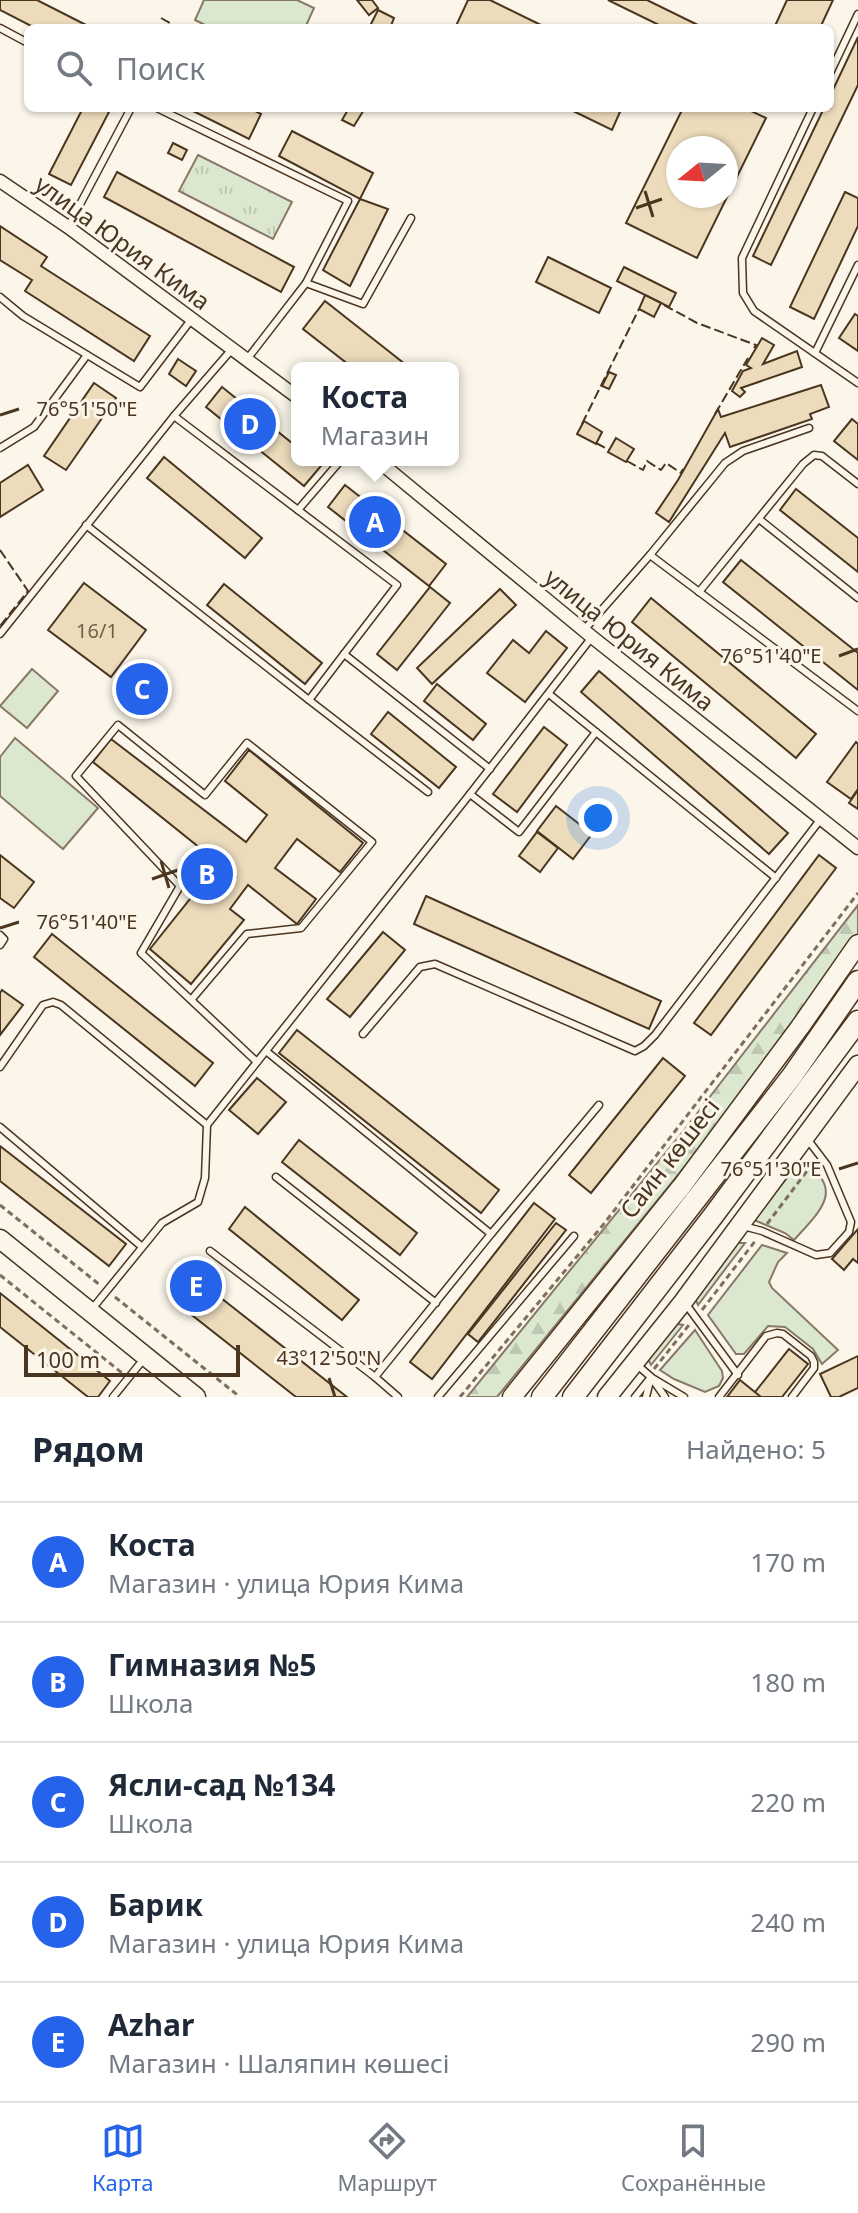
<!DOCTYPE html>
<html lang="ru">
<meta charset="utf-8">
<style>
:root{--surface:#fff;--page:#f6f6f7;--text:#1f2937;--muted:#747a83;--line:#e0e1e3;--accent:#2563eb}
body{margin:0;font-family:"Noto Sans",sans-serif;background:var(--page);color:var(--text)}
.compass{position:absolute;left:666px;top:136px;width:72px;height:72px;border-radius:50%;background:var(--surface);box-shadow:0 2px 6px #0004;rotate:252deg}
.scale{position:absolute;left:24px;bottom:20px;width:216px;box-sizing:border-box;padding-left:8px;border:4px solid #4a3520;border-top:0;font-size:22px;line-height:28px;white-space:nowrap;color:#4a3520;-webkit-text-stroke:6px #fbf6e9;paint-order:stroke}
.you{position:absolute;left:598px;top:818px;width:28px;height:28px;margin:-20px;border:6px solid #fff;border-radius:50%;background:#1a73e8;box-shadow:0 0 0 12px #1a73e833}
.badge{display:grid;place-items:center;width:52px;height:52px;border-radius:50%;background:var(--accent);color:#fff;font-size:26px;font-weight:700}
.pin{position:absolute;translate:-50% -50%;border:4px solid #fff;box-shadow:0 2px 8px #0006}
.popup{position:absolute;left:291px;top:362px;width:168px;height:104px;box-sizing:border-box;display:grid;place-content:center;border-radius:12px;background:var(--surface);filter:drop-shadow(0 2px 6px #0005);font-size:26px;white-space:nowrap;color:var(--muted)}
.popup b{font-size:30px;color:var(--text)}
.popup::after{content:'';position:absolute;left:50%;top:100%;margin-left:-16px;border:16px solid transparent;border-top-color:var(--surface)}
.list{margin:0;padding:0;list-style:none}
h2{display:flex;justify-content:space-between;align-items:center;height:104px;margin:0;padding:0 32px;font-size:34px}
h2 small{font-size:26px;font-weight:400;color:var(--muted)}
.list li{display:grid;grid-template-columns:52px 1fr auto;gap:24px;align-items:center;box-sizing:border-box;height:120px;padding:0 32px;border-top:2px solid var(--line)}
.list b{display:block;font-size:30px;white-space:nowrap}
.list p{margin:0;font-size:26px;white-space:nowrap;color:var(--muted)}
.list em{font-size:26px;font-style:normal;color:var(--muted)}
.icon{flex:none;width:44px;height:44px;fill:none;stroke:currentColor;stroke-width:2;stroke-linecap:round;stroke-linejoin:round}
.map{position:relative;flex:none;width:858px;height:1397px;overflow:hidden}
.search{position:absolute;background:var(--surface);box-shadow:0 2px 6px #0004;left:24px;right:24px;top:24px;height:88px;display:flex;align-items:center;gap:20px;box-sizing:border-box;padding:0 28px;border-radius:12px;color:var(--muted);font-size:30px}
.sheet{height:704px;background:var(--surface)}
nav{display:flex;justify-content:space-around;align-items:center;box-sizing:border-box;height:112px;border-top:2px solid var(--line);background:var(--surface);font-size:22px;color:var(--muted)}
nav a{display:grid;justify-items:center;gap:4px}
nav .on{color:var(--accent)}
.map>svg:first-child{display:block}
.grass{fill:#dce7d0;stroke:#887966;stroke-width:2}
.forest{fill:url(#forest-firs);stroke:#887966;stroke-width:2}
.park{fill:url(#park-tufts);stroke:#887966;stroke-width:2}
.building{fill:#ecdcbc;stroke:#4a3520;stroke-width:2;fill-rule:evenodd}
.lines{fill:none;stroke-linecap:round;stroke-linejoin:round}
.service-casing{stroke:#4a3520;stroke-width:9}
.minor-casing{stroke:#4a3520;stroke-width:15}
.secondary-casing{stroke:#4a3520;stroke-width:21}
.primary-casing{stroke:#4a3520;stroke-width:23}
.path{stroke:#7f6f5c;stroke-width:3;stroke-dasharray:6 4;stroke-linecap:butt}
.service{stroke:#fbf6e9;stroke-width:6}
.minor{stroke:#fbf6e9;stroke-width:12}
.secondary{stroke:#fbf6e9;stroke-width:18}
.primary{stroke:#fbf6e9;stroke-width:20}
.fence{stroke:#4a3520;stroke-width:2;stroke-dasharray:10 4;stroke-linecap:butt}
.ticks{fill:none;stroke:#4a3520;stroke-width:3}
.labels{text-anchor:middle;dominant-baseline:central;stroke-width:6;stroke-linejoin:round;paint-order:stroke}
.number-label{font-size:20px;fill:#725f47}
.street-label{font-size:24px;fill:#4a3520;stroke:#fbf6e9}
.ticks-label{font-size:20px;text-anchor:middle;fill:#4a3520;stroke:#fbf6e9;stroke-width:6;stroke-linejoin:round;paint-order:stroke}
</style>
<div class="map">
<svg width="858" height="1397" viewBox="0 0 858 1397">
<defs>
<pattern id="forest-firs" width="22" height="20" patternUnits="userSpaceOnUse" patternTransform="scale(2)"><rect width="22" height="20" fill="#dce7d0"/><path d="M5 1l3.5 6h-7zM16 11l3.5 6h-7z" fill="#bec7b2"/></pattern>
<pattern id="park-tufts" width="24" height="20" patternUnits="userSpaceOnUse" patternTransform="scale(2)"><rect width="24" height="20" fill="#dce7d0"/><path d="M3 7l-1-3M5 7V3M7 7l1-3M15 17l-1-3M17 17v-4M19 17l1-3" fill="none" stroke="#bec7b2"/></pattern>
</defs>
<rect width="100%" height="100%" fill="#fbf6e9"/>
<g class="grass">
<polygon points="204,0 297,0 314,8 305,28 211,28 195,20"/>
<polygon points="32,669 58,691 27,728 0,706"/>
<polygon points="15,738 98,808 63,849 0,796 0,757"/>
<path d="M801 1160C847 1189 820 1211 794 1240L785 1233 754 1220Z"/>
<polygon points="734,1243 745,1243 698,1305 694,1296"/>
<polygon points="762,1245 787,1253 778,1262 769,1282 772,1288 838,1350 822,1364 813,1349 785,1327 768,1326 744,1354 736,1354 708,1315"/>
<polygon points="673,1323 683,1325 651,1365 647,1357"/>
<polygon points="695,1330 722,1371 723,1378 719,1386 705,1392 674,1379 660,1370"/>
</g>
<polygon class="forest" points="858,905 858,935 709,1137 497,1397 467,1397 685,1129"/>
<polygon class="park" points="198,155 292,202 273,239 179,191"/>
<g class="building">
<polygon points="0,0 37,0 92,28 35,28 0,10"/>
<polygon points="357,0 372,0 378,8 369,15"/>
<polygon points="468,0 490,0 547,28 455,28"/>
<polygon points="608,0 647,0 704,28 665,28"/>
<polygon points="787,0 833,0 820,28 774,28"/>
<polygon points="378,10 394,18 390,28 369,28"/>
<polygon points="858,37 858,85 771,265 753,256 824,108 830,108 830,96"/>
<polygon points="83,108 101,108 109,112 71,185 49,174"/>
<polygon points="187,108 249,108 261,114 249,139"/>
<polygon points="349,108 365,108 354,126 342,120"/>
<polygon points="567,108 612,108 620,112 612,130"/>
<path d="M683 108H745L766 118 697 258 626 223ZM678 148H726V196H678Z"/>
<polygon points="292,131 373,173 360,199 279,156"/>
<polygon points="173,143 187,150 182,160 168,153"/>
<polygon points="117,172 294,267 281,292 104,197"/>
<polygon points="845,192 858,198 858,226 814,319 790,307"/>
<polygon points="360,199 388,209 350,286 323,270"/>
<polygon points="0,226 47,257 41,266 150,336 134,361 25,291 32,280 0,260"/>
<polygon points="548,257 611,288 599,313 536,282"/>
<polygon points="624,267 676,293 669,307 617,281"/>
<polygon points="645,295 661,303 654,317 639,309"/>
<polygon points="325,301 410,368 353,368 303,329"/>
<polygon points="855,314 858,316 858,351 839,338"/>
<polygon points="762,338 774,345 763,364 797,351 802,367 741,388 745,392 740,397 732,391 743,371 751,368 746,365"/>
<polygon points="178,359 196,371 186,386 169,374"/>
<polygon points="609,372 616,375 609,389 602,386"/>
<polygon points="94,383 116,398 66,470 44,456"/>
<polygon points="821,385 829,407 810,414 812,419 730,447 725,433 669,522 656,513 678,480 718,409 721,417"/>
<polygon points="222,387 297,447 297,460 313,460 321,466 304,486 206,407"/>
<polygon points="852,419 858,424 858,460 834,441"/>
<polygon points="584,421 602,432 596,444 577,434"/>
<polygon points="616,438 634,449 626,462 608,452"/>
<polygon points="164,457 262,538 245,558 147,478"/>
<polygon points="28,465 43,490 0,517 0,483"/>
<polygon points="345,485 446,564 429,586 328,507"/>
<polygon points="796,489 858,538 858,572 780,510"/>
<polygon points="741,560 858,653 858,690 723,582"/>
<polygon points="84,583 146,630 111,677 48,630"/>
<polygon points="224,584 322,663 305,684 207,605"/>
<polygon points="430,587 450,603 397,670 377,654"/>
<polygon points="500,589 516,605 432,684 417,668"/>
<polygon points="651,598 816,734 796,758 632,622"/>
<polygon points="546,631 567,648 525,702 487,673 513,640 529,653"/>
<polygon points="599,671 788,833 769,854 581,692"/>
<polygon points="437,684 486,724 473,740 424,701"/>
<polygon points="388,712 456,767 439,788 371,734"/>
<polygon points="544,727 567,745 517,812 493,794"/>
<polygon points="111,739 246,842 267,815 225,781 249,750 363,843 340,872 297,839 275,868 316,899 297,924 248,885 230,909 244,920 191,984 150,949 202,884 220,898 236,877 93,762"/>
<polygon points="856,742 858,744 858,789 851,799 827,782"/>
<polygon points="858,790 858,809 849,803"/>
<polygon points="556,806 592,834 573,859 537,831"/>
<polygon points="537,832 558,848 540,872 519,856"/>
<polygon points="0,855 34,882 14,908 0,898"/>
<polygon points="819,855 836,868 711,1035 694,1023"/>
<polygon points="426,896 661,1001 649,1029 414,924"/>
<polygon points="383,932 405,950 350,1017 327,999"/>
<polygon points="52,934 213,1063 195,1086 34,957"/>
<polygon points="2,990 23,1005 0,1035 0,993"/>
<polygon points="297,1030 499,1190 481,1213 279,1053"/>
<polygon points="663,1058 685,1076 591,1193 569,1175"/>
<polygon points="257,1078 286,1102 258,1134 229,1110"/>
<polygon points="299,1140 417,1233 400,1255 282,1162"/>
<polygon points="0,1146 126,1244 109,1266 0,1181"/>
<polygon points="534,1203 555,1219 432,1379 410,1362"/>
<polygon points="245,1207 359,1300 342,1320 229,1229"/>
<polygon points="556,1223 566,1230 478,1342 468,1334"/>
<polygon points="858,1229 858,1263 853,1259 844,1270 832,1259"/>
<polygon points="188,1272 347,1397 296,1397 169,1297"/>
<polygon points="0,1293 110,1381 98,1397 88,1397 0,1327"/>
<polygon points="789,1349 808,1364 782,1397 754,1397 752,1396"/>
<polygon points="858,1356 858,1388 839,1397 831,1397 820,1374"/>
<polygon points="740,1380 761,1397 727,1397"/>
</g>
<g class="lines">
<g class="service-casing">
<g id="service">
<polyline points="0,28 28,43"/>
<polyline points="830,73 858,14"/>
<polyline points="157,108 348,201 306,283 248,358"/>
<polyline points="813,108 742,258 743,293 754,311 858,383"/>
<polyline points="68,227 131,108"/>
<polyline points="306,283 363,304 411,218"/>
<polyline points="0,297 23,316 140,387 191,320"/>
<polyline points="815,353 858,265"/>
<polyline points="174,416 397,585 344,654"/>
<polyline points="0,448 34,427 87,355"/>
<polyline points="298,510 341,460"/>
<polyline points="759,519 858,598"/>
<polyline points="86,525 309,700 344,654 490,769"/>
<polyline points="650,555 858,711"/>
<polyline points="699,592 803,464 814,455 822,456 858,484"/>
<polyline points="584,630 650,555 725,463 743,451 809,428"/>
<polyline points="0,634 174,416 233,348"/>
<polyline points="549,694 776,878"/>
<polyline points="309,700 428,792"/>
<polyline points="470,794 519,832 596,732"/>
<polyline points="0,935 4,939 0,945"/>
<polyline points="191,1000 247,934 301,928 372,842 247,743 205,795 118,725 76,776 180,886 141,953 257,1062"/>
<polyline points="363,1034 420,967 435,964 635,1051 644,1046 655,1035 820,820"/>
<polyline points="266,1051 491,1234 375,1377 398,1397"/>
<polyline points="0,1067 43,1005 53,1002 61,1005 207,1125"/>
<polyline points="0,1127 141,1246"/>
<polyline points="276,1177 436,1303"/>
<polyline points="743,1226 762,1231 816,1255 830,1253 849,1232 851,1222 827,1165 808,1140"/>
<polyline points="491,1234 599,1105"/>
<polyline points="210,1251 375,1377"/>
<polyline points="685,1303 738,1375"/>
<polyline points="92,1309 162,1223 198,1202 205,1178 207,1125 470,794 592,637"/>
<polyline points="636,1364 651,1377 665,1397"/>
<polyline points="654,1379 684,1397"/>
<polyline points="113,1397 143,1360"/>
<polyline points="438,1397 574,1236"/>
<polyline points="635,1397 651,1377"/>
<polyline points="646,1397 650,1381"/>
<polyline points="719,1397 766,1336 777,1333 783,1334 811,1356 814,1362 814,1368 792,1397"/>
</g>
</g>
<g class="minor-casing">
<g id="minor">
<polyline points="0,181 68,227 297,397"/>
<polyline points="377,460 592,637 858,848"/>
</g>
</g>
<g class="secondary-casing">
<g id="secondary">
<polyline points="0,1239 196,1397"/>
<polyline points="512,1397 682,1186 800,1027 858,944"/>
<polyline points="607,1397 683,1302 858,1065"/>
</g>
</g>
<g class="primary-casing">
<g id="primary">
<polyline points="542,1397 792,1076 858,981"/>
<polyline points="573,1397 713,1216 858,1021"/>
</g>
</g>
<g class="path">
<polyline points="0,1205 100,1285"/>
<polyline points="767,1224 813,1163"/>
<polyline points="0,1275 122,1373"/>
<polyline points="115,1297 240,1397"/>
<polyline points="702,1310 756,1240"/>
<polyline points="654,1369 689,1325"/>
<polyline points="460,1397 603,1225 858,893"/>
</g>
<use href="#service" class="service"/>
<use href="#minor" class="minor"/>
<use href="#secondary" class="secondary"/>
<use href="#primary" class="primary"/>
<g class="fence">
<polyline points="161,18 179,28"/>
<polyline points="664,305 697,323 756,345 754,348"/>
<polyline points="715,414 748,358"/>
<polyline points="582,424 639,309"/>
<polyline points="596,443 609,450"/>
<polyline points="627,461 643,470 647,461 661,470 666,463 681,473 683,469"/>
<polyline points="0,550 28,591 0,626"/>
</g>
</g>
<path class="ticks" d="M645 191 653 217M636 208 662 199M0 415 19 409M839 656 858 649M161 861 169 888M152 879 178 870M0 928 19 922M839 1169 858 1163M329 1378 335 1397"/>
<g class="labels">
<g class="number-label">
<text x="97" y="630">16/1</text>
</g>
<g class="street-label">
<text transform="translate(123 242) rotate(36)">улица Юрия Кима</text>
<text transform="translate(630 639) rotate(39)">улица Юрия Кима</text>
<text transform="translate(669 1158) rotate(-52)">Саин көшесі</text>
</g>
</g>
<g class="ticks-label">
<text x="87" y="416">76°51'50"E</text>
<text x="771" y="663">76°51'40"E</text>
<text x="87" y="929">76°51'40"E</text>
<text x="771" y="1176">76°51'30"E</text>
<text x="329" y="1365">43°12'50"N</text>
</g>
</svg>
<svg class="compass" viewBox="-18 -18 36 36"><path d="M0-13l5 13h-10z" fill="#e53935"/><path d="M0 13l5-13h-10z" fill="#747a83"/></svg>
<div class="scale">100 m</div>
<div class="you"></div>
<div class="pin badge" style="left:375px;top:522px">A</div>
<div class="popup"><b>Коста</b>Магазин</div>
<div class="pin badge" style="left:207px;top:874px">B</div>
<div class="pin badge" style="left:142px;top:689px">C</div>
<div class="pin badge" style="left:250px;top:424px">D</div>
<div class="pin badge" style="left:196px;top:1286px">E</div>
<div class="search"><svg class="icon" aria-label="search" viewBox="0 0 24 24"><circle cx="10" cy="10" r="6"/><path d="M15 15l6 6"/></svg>Поиск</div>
</div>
<section class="sheet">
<h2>Рядом<small>Найдено: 5</small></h2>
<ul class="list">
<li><span class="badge">A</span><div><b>Коста</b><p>Магазин · улица Юрия Кима</p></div><em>170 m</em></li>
<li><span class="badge">B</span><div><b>Гимназия №5</b><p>Школа</p></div><em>180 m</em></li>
<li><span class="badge">C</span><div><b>Ясли-сад №134</b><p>Школа</p></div><em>220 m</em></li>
<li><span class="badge">D</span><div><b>Барик</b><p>Магазин · улица Юрия Кима</p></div><em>240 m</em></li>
<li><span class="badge">E</span><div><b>Azhar</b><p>Магазин · Шаляпин көшесі</p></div><em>290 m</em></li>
</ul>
</section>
<nav>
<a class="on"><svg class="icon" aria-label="map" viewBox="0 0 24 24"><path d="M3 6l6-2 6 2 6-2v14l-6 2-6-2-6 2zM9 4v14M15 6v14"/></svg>Карта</a>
<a><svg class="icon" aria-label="directions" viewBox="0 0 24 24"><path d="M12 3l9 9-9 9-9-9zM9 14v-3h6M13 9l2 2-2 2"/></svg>Маршрут</a>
<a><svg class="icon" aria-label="saved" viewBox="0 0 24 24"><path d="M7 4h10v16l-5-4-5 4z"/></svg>Сохранённые</a>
</nav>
